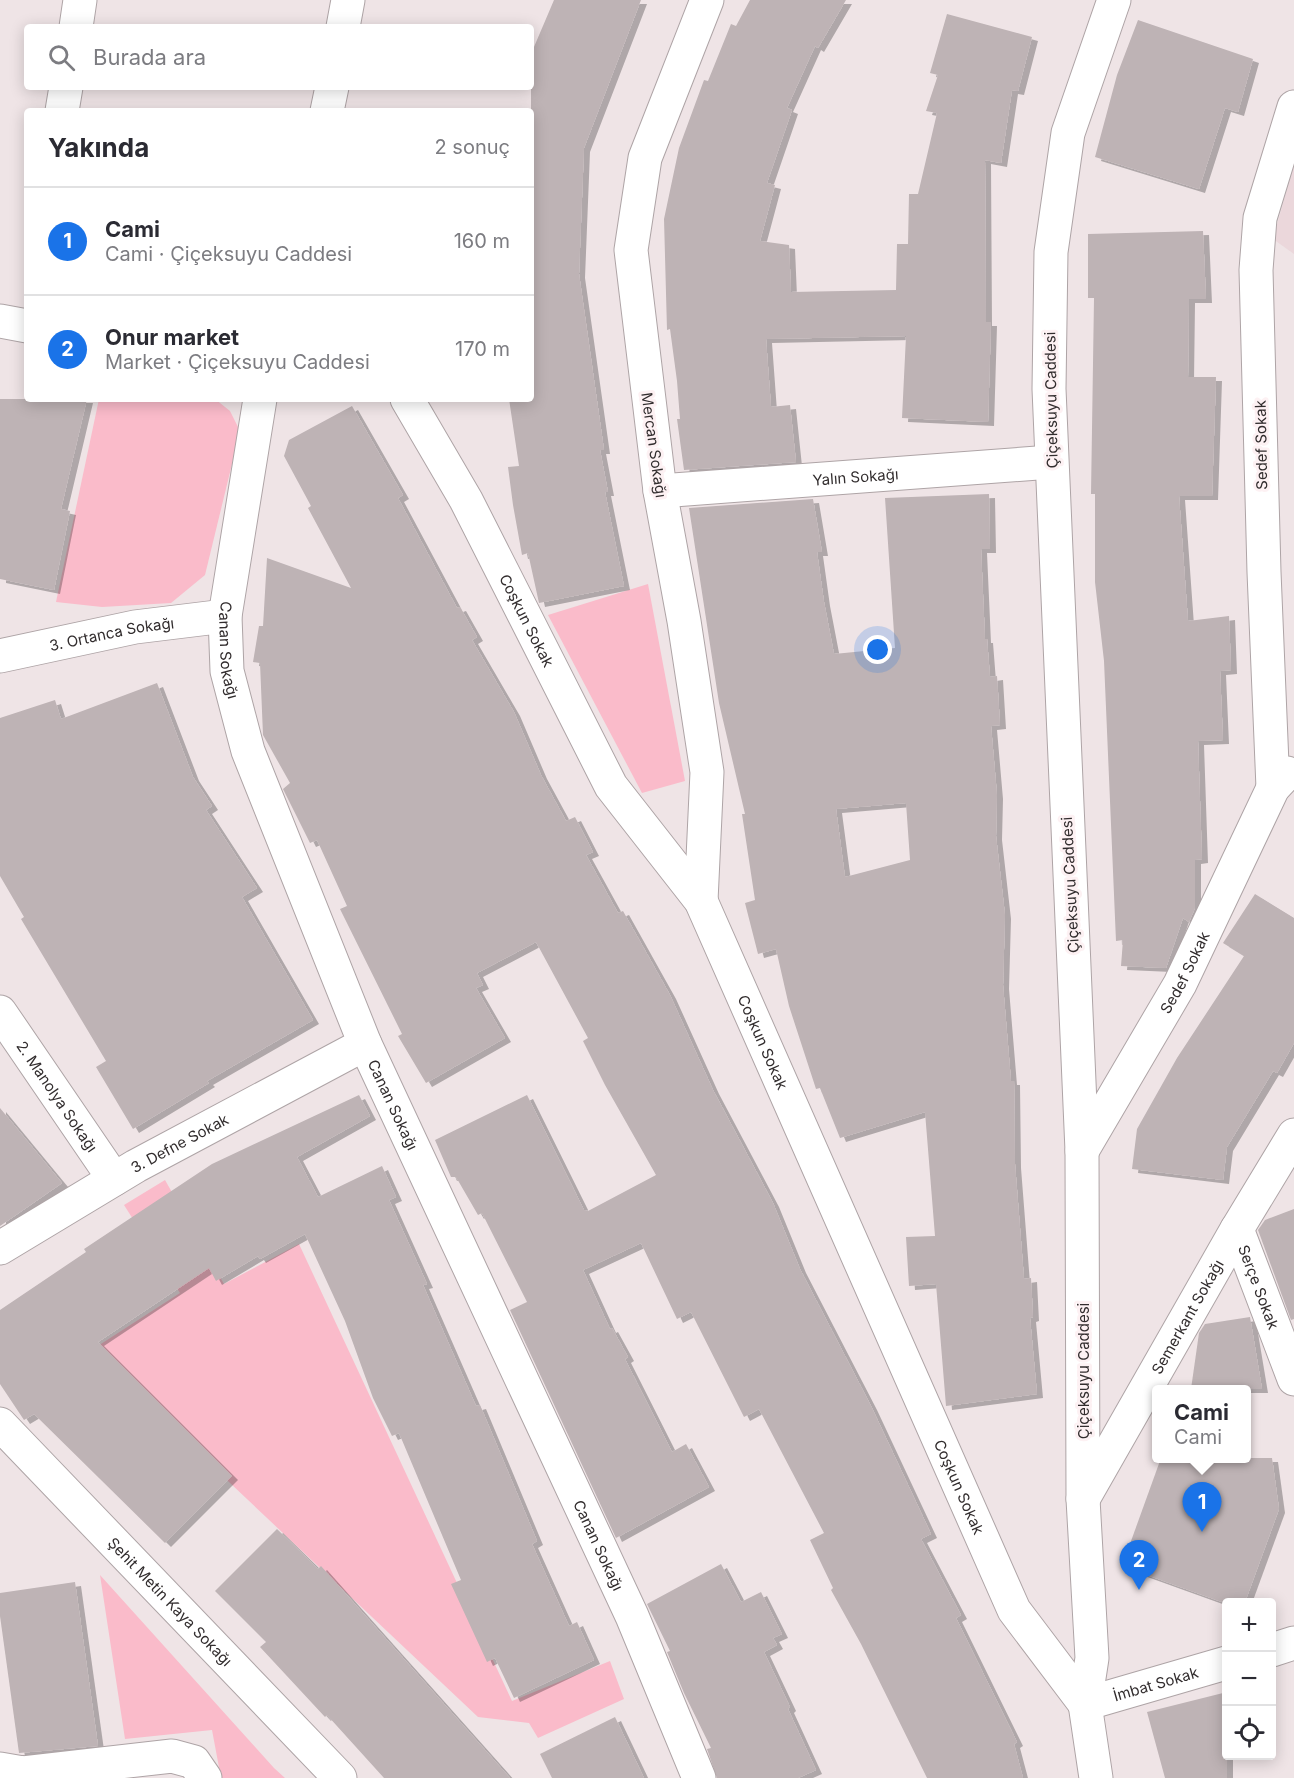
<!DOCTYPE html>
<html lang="tr">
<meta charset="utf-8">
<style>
:root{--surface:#fff;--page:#f7f7f7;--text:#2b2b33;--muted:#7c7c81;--line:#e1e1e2;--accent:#1a73e8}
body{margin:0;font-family:Inter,sans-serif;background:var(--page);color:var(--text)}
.controls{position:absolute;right:18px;bottom:18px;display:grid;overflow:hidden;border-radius:6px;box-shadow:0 3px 15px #0003}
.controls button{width:54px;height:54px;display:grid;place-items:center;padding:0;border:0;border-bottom:2px solid var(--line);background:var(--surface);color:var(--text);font:30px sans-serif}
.you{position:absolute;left:878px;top:650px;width:21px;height:21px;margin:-15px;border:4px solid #fff;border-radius:50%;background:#1a73e8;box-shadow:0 0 0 9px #1a73e833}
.badge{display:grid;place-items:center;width:39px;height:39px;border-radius:50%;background:var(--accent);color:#fff;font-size:20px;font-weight:700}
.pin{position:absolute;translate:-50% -50px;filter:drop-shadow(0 2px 3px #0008)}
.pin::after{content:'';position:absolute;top:32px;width:21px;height:18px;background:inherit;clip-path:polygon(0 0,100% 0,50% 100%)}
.popup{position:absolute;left:1152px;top:1385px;width:99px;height:78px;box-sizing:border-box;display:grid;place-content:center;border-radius:6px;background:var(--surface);filter:drop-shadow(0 2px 4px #0005);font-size:20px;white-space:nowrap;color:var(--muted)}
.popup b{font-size:22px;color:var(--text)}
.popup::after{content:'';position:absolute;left:50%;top:100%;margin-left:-12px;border:12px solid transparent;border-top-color:var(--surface)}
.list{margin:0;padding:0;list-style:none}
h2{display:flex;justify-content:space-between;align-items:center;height:78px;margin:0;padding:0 24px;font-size:26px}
h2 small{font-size:20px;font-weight:400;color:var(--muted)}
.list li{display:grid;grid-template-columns:39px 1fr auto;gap:18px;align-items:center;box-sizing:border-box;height:108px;padding:0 24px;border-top:2px solid var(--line)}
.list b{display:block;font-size:22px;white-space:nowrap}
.list p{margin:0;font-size:20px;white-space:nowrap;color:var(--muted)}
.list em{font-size:20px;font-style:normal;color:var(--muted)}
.icon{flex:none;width:33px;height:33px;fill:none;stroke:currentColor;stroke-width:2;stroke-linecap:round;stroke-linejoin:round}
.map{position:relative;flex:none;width:1294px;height:1778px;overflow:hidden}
.search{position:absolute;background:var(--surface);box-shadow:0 3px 15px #0003;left:24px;top:24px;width:510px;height:66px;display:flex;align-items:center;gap:15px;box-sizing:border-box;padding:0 21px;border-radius:6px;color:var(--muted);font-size:22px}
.panel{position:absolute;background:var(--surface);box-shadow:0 3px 15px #0003;left:24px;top:108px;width:510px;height:294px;border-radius:6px}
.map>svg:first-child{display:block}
.built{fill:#ebd7db}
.green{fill:#fabbca}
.building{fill:#beb3b5;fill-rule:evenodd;filter:url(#shadow)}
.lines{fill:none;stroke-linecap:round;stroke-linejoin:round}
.minor-casing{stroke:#aea4a6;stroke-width:35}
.tertiary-casing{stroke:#aea4a6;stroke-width:35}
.minor{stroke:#fff;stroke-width:33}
.tertiary{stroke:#fff;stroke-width:33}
.labels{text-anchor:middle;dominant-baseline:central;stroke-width:6;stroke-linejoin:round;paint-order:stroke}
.street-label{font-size:15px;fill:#322d2e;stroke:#fdf1f3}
</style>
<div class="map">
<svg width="1294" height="1778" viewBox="0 0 1294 1778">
<defs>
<filter id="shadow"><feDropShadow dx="6" dy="4" stdDeviation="0" flood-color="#0004"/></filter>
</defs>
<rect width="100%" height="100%" fill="#efe4e6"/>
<polygon class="built" points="1294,164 1294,254 1273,239"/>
<g class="green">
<polygon points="99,399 215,399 230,411 240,431 205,575 171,603 102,607 56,602"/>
<polygon points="648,584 685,781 642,793 548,615"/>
<polygon points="165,1180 224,1284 299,1244 512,1701 610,1661 624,1699 538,1738 529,1723 478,1717 90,1351 180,1293 124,1205"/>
<polygon points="100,1575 274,1768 285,1778 221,1778 212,1730 125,1739"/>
</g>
<g class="building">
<polygon points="554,0 641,0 584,148 579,274 604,450 600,450 608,492 605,492 624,586 539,603 528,553 522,555 513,505 508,467 519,466 509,399 531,399 531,54"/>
<polygon points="750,0 846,0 818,48 815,46 787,108 792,110 767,183 775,185 760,241 789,245 791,292 896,290 897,244 908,244 909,194 918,194 937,113 926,111 938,75 930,73 947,14 1032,37 1018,91 1012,90 1001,163 985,160 986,322 991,322 988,422 902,418 906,336 766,339 771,407 790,405 796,462 684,470 677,419 680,419 677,381 670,329 667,330 664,219 679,148 704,80 708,81 731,24 736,26"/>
<polygon points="1138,20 1253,59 1238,112 1225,108 1199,189 1095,157 1117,75"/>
<polygon points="1203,231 1206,299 1189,299 1188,377 1216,377 1212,496 1179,496 1188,621 1229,616 1231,670 1220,671 1223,740 1198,741 1202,859 1195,860 1195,908 1189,922 1183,918 1166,968 1121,966 1123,940 1116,941 1104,661 1095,582 1095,494 1091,494 1094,298 1088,298 1088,234"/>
<polygon points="0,399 87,399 61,509 70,511 54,590 0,579"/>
<polygon points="352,406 403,495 398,498 457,608 460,607 477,637 472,640 514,712 541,775 566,821 575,817 593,852 586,855 618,913 623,911 670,995 713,1090 773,1203 800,1269 871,1406 931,1534 921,1539 961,1615 956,1618 1017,1742 1014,1744 1023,1778 927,1778 861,1644 831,1590 833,1588 810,1540 824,1533 759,1409 744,1417 691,1312 677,1319 641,1243 583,1270 610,1329 612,1328 628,1357 625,1359 672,1452 686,1444 709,1487 616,1538 510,1310 527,1302 482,1213 478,1215 456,1177 451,1177 435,1140 527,1095 584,1210 588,1211 656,1175 605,1085 583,1041 588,1038 536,942 477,973 483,985 476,988 505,1038 426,1083 398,1036 402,1034 340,909 347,906 317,840 310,843 283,789 290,783 263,735 260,663 253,662 259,626 263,626 267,558 351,588 308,508 311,506 284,456 289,440"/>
<path d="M989 494 990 549H981L985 639H987L990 677 997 676 1000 725 991 726 997 795 996 836 1005 915 1003 985 1011 1081H1014L1015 1164 1024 1279 1031 1278 1033 1317 1030 1318 1037 1394 946 1406 936 1284 909 1286 906 1237 935 1236 925 1112 840 1138 820 1088 816 1089 789 1006 776 949 758 954 745 903 755 900 742 814H745L719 703 689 508 813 499 822 552H817L824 602 834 654 895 648 885 498ZM906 803 910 860 845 877 836 809Z"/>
<polygon points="157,683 193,777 212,806 206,810 257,888 242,897 313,1020 207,1081 209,1083 133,1129 96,1067 106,1061 21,919 24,917 0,876 0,718 55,700 61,719"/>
<polygon points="1255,894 1294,918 1294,1043 1277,1073 1273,1071 1227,1147 1223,1180 1132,1169 1137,1129 1177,1058 1244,956 1223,943"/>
<polygon points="359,1095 370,1116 297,1157 318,1197 382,1166 396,1197 389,1200 427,1284 423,1285 476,1406 480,1405 537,1541 532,1544 569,1626 577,1622 594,1660 514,1698 495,1658 487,1662 451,1584 461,1580 399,1433 392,1436 373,1398 345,1321 305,1234 260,1259 258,1256 216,1281 209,1268 98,1342 232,1476 165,1543 34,1414 24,1420 0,1384 0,1310 86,1252 84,1249 212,1164"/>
<polygon points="0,1108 62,1183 0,1226"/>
<polygon points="1294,1209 1294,1319 1291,1320 1258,1230 1265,1220"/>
<polygon points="1250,1317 1262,1389 1191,1389 1199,1333 1205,1324"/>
<polygon points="1161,1458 1272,1458 1279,1509 1245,1602 1222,1602 1122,1566"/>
<polygon points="277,1529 318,1569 321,1566 510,1778 384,1778 327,1715 325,1717 260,1647 266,1642 215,1591"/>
<polygon points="721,1564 741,1602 761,1592 782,1634 773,1638 777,1645 764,1652 790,1707 788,1709 816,1770 798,1778 717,1778 707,1749 711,1748 684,1693 667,1652 670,1651 647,1604"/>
<polygon points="75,1582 98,1746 19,1753 0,1616 0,1593"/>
<polygon points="1227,1692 1227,1778 1165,1778 1147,1712"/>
<polygon points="615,1717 644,1778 552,1778 540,1754"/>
</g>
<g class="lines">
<g class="minor-casing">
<g id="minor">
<polyline points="76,27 80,0"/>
<polyline points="343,27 348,0"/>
<polyline points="62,111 66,87"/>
<polyline points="327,111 332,87"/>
<polyline points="0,321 27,326"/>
<path id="s1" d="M260 399 225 616 227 671 248 751 365 1044 632 1616 699 1778"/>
<path id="s2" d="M407 399 466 500 611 786 701 901 1014 1610 1085 1704 1226 1663"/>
<path id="s3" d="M660 491 1051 462"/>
<path id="s4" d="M0 656 135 627 225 616"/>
<polyline points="1273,788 1264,572 1256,270 1260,218 1294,107"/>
<polyline points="701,901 707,772 684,621 660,491 631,250 645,158 707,0"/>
<path id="s5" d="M0 1012 114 1179"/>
<path id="s6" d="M1082 1151 1180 984 1273 788 1287 773"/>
<path id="s7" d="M1237 1229 1294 1379"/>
<path id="s8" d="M0 1248 136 1166 365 1044"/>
<path id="s9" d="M0 1424 340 1778"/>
<path id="s10" d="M1083 1499 1237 1229 1294 1135"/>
<polyline points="1272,1650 1294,1643"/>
<polyline points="0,1769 23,1773 172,1756 194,1762 205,1778"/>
</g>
</g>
<g class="tertiary-casing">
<polyline id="tertiary" points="1096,1778 1085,1704 1092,1658 1083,1499 1082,1151 1049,389 1051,252 1068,133 1114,0"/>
</g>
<use href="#minor" class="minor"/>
<use href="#tertiary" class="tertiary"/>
</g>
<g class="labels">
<g class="street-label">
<text transform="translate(1051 400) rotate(-91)">Çiçeksuyu Caddesi</text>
<text transform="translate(654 445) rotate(82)">Mercan Sokağı</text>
<text transform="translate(1261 445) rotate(-91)">Sedef Sokak</text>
<text stroke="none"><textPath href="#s3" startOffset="196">Yalın Sokağı</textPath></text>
<text stroke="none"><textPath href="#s2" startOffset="252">Coşkun Sokak</textPath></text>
<text stroke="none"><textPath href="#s4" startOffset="114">3. Ortanca Sokağı</textPath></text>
<text stroke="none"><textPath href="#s1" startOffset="254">Canan Sokağı</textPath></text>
<text transform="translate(1070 885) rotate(-93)">Çiçeksuyu Caddesi</text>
<text stroke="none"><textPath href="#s6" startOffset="206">Sedef Sokak</textPath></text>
<text stroke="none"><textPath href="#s2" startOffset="738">Coşkun Sokak</textPath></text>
<text stroke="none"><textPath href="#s5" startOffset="102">2. Manolya Sokağı</textPath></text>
<text stroke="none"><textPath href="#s1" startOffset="740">Canan Sokağı</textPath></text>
<text stroke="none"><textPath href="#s8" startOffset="208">3. Defne Sokak</textPath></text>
<text stroke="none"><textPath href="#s7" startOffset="62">Serçe Sokak</textPath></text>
<text stroke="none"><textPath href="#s10" startOffset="210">Semerkant Sokağı</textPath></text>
<text transform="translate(1083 1371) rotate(-90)">Çiçeksuyu Caddesi</text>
<text stroke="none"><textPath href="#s2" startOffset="1224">Coşkun Sokak</textPath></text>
<text stroke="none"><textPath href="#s1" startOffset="1226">Canan Sokağı</textPath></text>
<text stroke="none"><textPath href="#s9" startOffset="246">Şehit Metin Kaya Sokağı</textPath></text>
<text stroke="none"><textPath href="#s2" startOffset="1550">İmbat Sokak</textPath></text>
</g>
</g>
</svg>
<div class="controls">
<button>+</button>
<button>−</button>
<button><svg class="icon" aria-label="locate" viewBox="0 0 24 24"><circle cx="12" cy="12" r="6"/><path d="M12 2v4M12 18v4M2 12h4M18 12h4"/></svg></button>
</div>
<div class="you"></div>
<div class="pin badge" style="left:1202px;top:1532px">1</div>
<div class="popup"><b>Cami</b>Cami</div>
<div class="pin badge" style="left:1139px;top:1590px">2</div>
<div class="search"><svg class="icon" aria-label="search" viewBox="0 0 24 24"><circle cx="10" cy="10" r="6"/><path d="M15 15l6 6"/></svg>Burada ara</div>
<section class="panel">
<h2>Yakında<small>2 sonuç</small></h2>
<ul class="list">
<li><span class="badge">1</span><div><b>Cami</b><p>Cami · Çiçeksuyu Caddesi</p></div><em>160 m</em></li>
<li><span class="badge">2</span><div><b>Onur market</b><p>Market · Çiçeksuyu Caddesi</p></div><em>170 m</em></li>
</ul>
</section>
</div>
